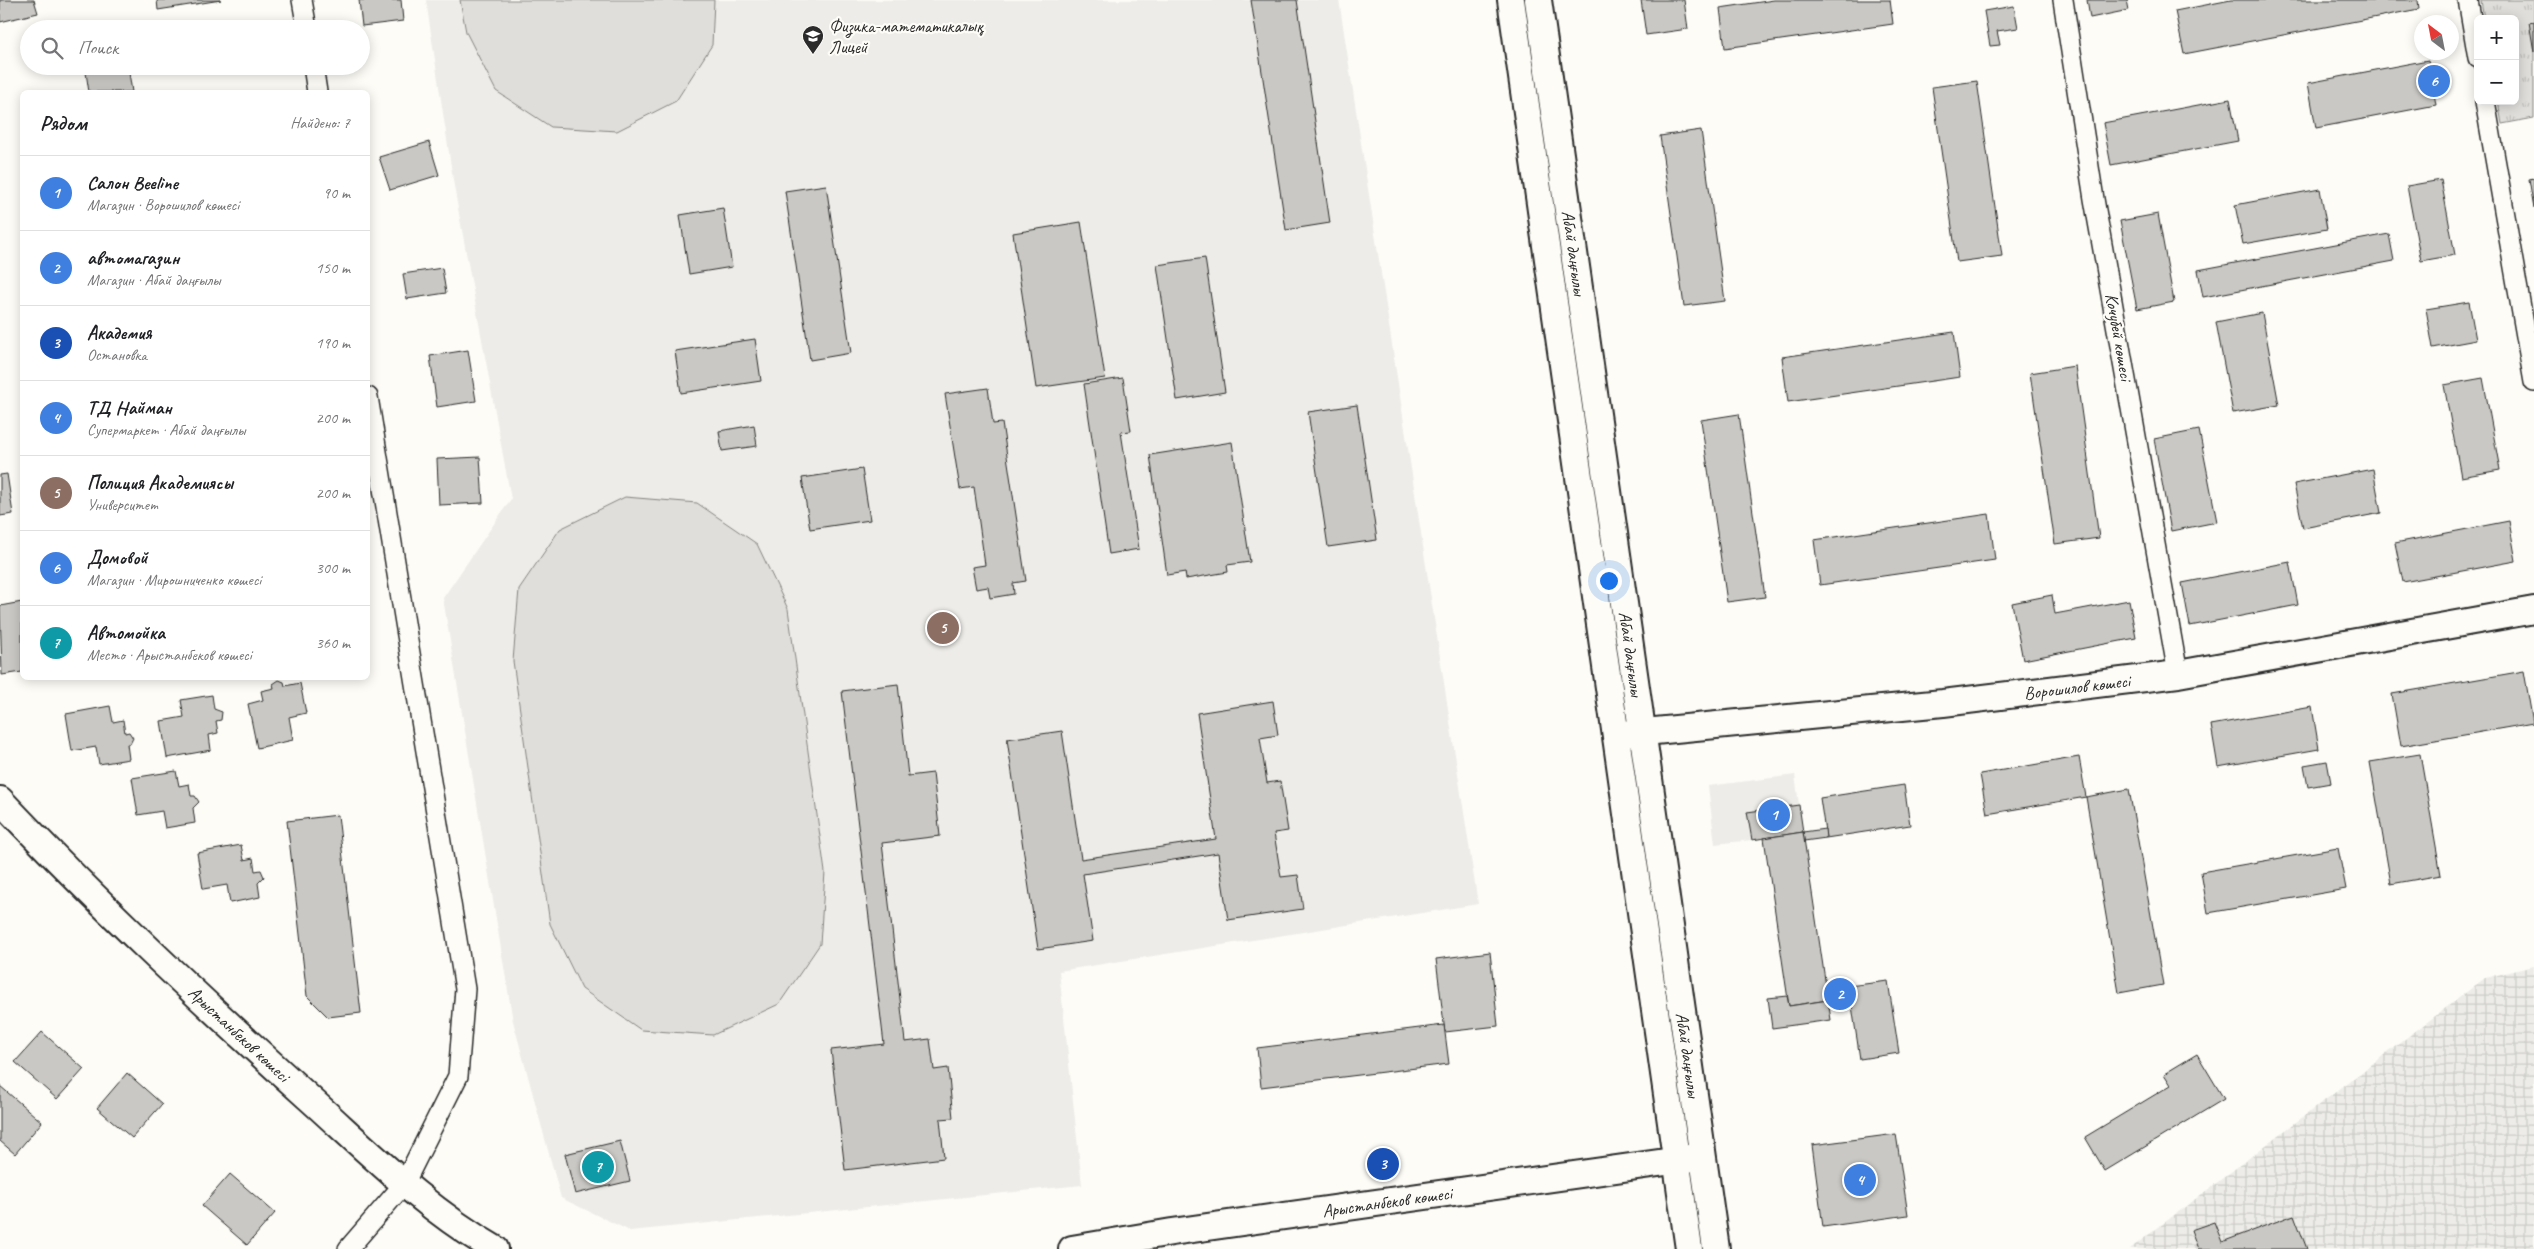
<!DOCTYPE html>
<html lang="ru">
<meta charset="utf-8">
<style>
:root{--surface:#fff;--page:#f6f6f6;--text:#202124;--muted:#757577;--line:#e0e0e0;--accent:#1a73e8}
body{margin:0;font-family:Caveat,sans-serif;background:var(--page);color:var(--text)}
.controls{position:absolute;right:15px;top:15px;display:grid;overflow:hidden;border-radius:8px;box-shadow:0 2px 12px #0003}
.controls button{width:45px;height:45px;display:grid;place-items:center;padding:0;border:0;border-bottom:1px solid var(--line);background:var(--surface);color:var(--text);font:25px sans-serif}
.compass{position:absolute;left:2414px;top:15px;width:45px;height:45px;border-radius:50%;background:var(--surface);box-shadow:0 2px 12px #0003;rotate:328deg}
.you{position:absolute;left:1608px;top:580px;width:18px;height:18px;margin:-12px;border:4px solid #fff;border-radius:50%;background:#1a73e8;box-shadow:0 0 0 8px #1a73e833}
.badge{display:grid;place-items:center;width:32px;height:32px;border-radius:50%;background:var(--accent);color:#fff;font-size:16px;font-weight:700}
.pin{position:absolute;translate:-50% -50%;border:2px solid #fff;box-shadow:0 1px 5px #0006}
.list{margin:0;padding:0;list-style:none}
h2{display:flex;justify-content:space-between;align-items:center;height:65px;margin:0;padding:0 20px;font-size:21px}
h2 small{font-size:16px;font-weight:400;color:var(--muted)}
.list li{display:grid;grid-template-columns:32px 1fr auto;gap:15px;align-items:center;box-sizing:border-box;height:75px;padding:0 20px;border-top:1px solid var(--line)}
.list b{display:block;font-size:19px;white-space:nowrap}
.list p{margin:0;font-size:16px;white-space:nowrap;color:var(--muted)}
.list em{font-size:16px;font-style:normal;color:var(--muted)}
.icon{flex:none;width:28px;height:28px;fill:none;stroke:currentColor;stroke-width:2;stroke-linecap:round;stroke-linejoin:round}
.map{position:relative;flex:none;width:2534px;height:1249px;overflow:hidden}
.search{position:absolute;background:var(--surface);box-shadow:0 2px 12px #0003;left:20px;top:20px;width:350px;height:55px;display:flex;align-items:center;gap:12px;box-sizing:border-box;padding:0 18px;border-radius:28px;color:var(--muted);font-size:19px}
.panel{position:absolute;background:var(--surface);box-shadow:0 2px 12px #0003;left:20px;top:90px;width:350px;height:590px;border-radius:8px}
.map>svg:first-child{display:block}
.built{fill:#edece8}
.industrial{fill:url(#industrial-grid)}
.grass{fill:url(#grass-tufts);stroke:#858482}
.pitch{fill:#dfdeda;stroke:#858482}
.building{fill:#c9c8c4;stroke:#2b2b2b}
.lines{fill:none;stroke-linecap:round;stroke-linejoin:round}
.street-casing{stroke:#2b2b2b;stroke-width:22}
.secondary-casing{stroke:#2b2b2b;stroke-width:30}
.street{stroke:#fdfcf7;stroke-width:19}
.secondary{stroke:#fdfcf7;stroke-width:26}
.labels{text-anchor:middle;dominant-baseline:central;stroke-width:4.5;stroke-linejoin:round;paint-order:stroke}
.poi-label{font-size:18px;fill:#2b2b2b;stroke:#fdfcf7;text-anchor:start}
.street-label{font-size:18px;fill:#2b2b2b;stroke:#fdfcf7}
</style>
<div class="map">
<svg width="2534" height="1249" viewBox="0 0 2534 1249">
<defs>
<pattern id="industrial-grid" width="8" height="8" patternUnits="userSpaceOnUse" patternTransform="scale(1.25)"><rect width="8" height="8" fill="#edece8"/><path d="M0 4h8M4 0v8" fill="none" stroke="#cbcbc7"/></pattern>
<pattern id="grass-tufts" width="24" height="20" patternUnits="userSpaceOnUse" patternTransform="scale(1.25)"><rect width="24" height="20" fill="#dfdeda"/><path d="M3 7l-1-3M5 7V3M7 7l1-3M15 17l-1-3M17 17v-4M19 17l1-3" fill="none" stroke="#c0bfbb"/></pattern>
</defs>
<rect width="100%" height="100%" fill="#fdfcf7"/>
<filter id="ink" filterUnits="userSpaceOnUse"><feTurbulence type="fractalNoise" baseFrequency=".02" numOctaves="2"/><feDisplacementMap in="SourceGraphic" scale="10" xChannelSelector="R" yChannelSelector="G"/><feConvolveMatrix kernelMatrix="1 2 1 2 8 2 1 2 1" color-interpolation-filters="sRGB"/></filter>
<g filter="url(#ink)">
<g class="built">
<polygon points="426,0 1339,0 1478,904 1059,971 1082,1185 630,1231 561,1198 513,1021 443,598 511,499 454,186"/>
<polygon points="1795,775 1799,805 1748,812 1752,840 1715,844 1708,786"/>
</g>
<polygon class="industrial" points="2534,966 2534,1249 2130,1249 2485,978"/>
<polygon class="grass" points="2481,0 2534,0 2534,118 2502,124 2498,101 2515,101 2515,19 2484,19"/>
<g class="pitch">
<polygon points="460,0 714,0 712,45 676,101 617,131 551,127 496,91 466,32"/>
<polygon points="625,497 697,503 757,544 788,609 825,872 820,944 779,1004 713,1035 641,1030 582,989 550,924 513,661 519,589 560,529"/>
</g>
<g class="building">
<polygon points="0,0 34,0 38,13 0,22"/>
<polygon points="157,0 221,0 158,10"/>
<polygon points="359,0 401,0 403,21 362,26"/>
<polygon points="1251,0 1297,0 1330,223 1286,230"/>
<polygon points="1641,0 1684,0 1688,29 1646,35"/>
<polygon points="1774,0 1890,0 1893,24 1725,48 1720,8"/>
<polygon points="2087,0 2127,0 2129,10 2090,18"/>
<polygon points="2231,0 2418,0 2419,9 2184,54 2175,11"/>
<polygon points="2014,6 2018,28 1997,31 2000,45 1990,46 1984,11"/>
<polygon points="2534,21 2534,52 2529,22"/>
<polygon points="2428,60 2436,105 2316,128 2308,83"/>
<polygon points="85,66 128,66 132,92 89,92"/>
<polygon points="1977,81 2002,256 1957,262 1932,87"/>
<polygon points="2230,99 2238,141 2111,165 2103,123"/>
<polygon points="1701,130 1725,301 1684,306 1660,136"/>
<polygon points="429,142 439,175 390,190 379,157"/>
<polygon points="2534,178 2534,208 2529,179"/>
<polygon points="2441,180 2455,255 2421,261 2407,186"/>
<polygon points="826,185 851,353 810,360 785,191"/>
<polygon points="2320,189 2327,229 2243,244 2235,205"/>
<polygon points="723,208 732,267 689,274 680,215"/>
<polygon points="2158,214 2174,302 2137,309 2120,221"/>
<polygon points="1081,222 1105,378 1036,388 1013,233"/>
<polygon points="2389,234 2394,261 2203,297 2198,270"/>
<polygon points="1205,258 1225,392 1177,400 1157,265"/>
<polygon points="442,268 446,293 407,299 403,274"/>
<polygon points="2469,302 2476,340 2433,348 2426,309"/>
<polygon points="2262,313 2279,405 2233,413 2216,322"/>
<polygon points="1954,332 1960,377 1788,402 1782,357"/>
<polygon points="755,339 761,381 681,393 675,351"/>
<polygon points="468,350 476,401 437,407 430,356"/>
<polygon points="2075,366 2099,538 2055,544 2030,373"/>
<polygon points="1123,378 1131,431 1121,432 1139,549 1109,554 1084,384"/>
<polygon points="2483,378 2500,470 2461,477 2444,385"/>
<polygon points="988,388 993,424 1002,423 1026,581 1013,583 1014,594 990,598 988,587 976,589 972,567 985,565 974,487 960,489 945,394"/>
<polygon points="1357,405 1377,540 1328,547 1308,412"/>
<polygon points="1739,414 1765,597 1727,602 1701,420"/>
<polygon points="754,425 757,446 722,451 719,431"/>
<polygon points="2199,430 2217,522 2171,531 2154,439"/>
<polygon points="1232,442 1250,562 1227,565 1228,572 1186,579 1185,572 1167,575 1150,455"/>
<polygon points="480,457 483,503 439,505 437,459"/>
<polygon points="862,469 870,520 810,529 802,478"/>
<polygon points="2373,469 2381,513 2303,528 2294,484"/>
<polygon points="7,474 13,514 0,516 0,475"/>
<polygon points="1989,514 1995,560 1820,585 1814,540"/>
<polygon points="2509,521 2516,561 2403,582 2395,543"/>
<polygon points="2290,562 2298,605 2190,626 2182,583"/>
<polygon points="2052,595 2055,614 2129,600 2136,638 2023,660 2012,603"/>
<polygon points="22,602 22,672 2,675 0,606"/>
<polygon points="2524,671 2533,723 2401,746 2392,694"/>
<polygon points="279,680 284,682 285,686 300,683 306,713 289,717 293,740 257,748 248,704 263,700 261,691 274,688 273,684"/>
<polygon points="898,684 908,776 933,773 940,836 882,843 905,1042 930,1039 934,1070 948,1068 953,1118 940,1119 944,1158 845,1170 831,1050 884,1044 842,691"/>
<polygon points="212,695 214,709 222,712 221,720 216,721 218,733 209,735 211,750 167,758 161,721 184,717 181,700"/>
<polygon points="1273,701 1278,735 1260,738 1267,783 1280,781 1288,831 1274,833 1281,877 1298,875 1303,909 1228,920 1218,853 1083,874 1093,941 1038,949 1007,739 1062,731 1081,859 1216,839 1197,713"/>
<polygon points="110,706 113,722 123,720 125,733 129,732 133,738 130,744 127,744 129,759 99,764 96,747 72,751 66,714"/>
<polygon points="2312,707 2319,749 2218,767 2211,725"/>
<polygon points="2420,754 2441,875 2391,884 2370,762"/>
<polygon points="2079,757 2086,797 1987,814 1980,774"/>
<polygon points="2327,761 2331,783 2308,787 2304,765"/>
<polygon points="176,771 179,786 189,784 191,796 195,796 199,802 193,808 195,823 165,828 162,811 138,815 132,778"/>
<polygon points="1904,785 1910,825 1826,838 1820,798"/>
<polygon points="2129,789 2163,985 2119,993 2086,797"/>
<polygon points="1799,805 1803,832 1752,840 1747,812"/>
<polygon points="338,815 361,1013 328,1017 307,996 287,821"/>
<polygon points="1825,829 1826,838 1804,841 1803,832"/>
<polygon points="1803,832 1828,1000 1789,1006 1764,838"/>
<polygon points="241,845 244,860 253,858 255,871 261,870 264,877 258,883 260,897 230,903 227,885 203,889 197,853"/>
<polygon points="2338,848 2346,889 2208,913 2201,872"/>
<polygon points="1490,952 1498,1026 1445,1032 1436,959"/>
<polygon points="1888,981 1899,1053 1860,1059 1849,986"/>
<polygon points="1849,986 1851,997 1828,1000 1826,990"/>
<polygon points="1787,996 1789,1006 1828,1000 1831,1020 1772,1028 1768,998"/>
<polygon points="1444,1025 1449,1064 1261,1087 1257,1048"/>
<polygon points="42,1032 84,1069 57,1099 15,1062"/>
<polygon points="2197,1054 2224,1099 2105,1171 2085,1137 2171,1085 2164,1074"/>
<polygon points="127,1073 162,1104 132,1138 97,1108"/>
<polygon points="0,1086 42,1122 15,1154 0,1141"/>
<polygon points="1896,1134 1908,1215 1823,1227 1812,1145"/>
<polygon points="620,1141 630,1181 575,1194 565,1154"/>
<polygon points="230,1174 275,1213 247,1245 202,1206"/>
<polygon points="2294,1215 2307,1249 2198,1249 2191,1230 2214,1222 2222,1242"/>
</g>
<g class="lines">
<g class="street-casing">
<g id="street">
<polyline points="302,0 307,29"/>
<polyline points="2063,0 2094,199 2178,674"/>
<polyline points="2468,0 2478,58"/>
<polyline points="313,66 317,92"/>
<polyline points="2485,101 2534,382"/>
<polyline points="348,1249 404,1184 458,1076 465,989 368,397"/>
</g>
</g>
<g class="secondary-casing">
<g id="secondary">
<polyline points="1511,0 1689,1249"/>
<polyline points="1538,0 1716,1249"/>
<polyline points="1624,734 1943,703 2178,674 2534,610"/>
<path d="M0 800C98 904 202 1001 308 1097 367 1150 425 1209 495 1249"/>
<polyline points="1072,1249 1172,1232 1694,1158"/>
</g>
</g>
<use href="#street" class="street"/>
<use href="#secondary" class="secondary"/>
</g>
</g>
<defs>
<g id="school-pin" transform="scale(1.125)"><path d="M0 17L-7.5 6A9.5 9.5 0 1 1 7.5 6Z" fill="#2b2b2b" stroke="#fdfcf7"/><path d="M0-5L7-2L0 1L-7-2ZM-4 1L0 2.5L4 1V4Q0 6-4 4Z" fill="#fff"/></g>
</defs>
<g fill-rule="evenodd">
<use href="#school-pin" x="813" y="36"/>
</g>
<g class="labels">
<g class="poi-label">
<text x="829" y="26">Физика-математикалық<tspan x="829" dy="21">Лицей</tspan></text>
</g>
<g class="street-label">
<text transform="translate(1574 253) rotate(82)">Абай даңғылы</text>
<text transform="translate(2119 337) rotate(80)">Кочубей көшесі</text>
<text transform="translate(1631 654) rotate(82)">Абай даңғылы</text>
<text transform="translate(2077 687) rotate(-7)">Ворошилов көшесі</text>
<text transform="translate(239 1034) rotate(43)">Арыстанбеков көшесі</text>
<text transform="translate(1688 1055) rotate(82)">Абай даңғылы</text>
<text transform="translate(1387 1202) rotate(-8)">Арыстанбеков көшесі</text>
</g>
</g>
</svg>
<div class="controls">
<button>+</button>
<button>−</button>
</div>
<svg class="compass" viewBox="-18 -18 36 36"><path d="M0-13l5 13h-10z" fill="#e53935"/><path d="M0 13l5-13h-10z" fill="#757577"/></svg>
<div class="you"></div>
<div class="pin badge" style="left:1774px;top:815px;background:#3f7fe0">1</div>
<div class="pin badge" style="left:1840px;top:994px;background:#3f7fe0">2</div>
<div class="pin badge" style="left:1383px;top:1164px;background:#1a4fb4">3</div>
<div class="pin badge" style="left:1860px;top:1180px;background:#3f7fe0">4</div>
<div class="pin badge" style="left:943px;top:628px;background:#8d6e63">5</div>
<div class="pin badge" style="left:2434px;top:81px;background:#3f7fe0">6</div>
<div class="pin badge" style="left:598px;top:1167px;background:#0f9aa8">7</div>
<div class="search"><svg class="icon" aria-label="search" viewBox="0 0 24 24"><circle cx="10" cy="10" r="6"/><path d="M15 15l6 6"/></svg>Поиск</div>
<section class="panel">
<h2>Рядом<small>Найдено: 7</small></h2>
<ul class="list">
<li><span class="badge" style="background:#3f7fe0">1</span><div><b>Cалон Beeline</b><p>Магазин · Ворошилов көшесі</p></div><em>90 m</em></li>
<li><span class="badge" style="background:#3f7fe0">2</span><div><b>автомагазин</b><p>Магазин · Абай даңғылы</p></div><em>150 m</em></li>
<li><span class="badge" style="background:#1a4fb4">3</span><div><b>Академия</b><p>Остановка</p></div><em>190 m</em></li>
<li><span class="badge" style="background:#3f7fe0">4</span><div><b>ТД Найман</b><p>Супермаркет · Абай даңғылы</p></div><em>200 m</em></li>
<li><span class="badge" style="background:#8d6e63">5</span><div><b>Полиция Академиясы</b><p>Университет</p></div><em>200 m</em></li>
<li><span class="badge" style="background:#3f7fe0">6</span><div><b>Домовой</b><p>Магазин · Мирошниченко көшесі</p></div><em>300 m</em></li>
<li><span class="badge" style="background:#0f9aa8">7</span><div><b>Автомойка</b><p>Место · Арыстанбеков көшесі</p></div><em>360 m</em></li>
</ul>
</section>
</div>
